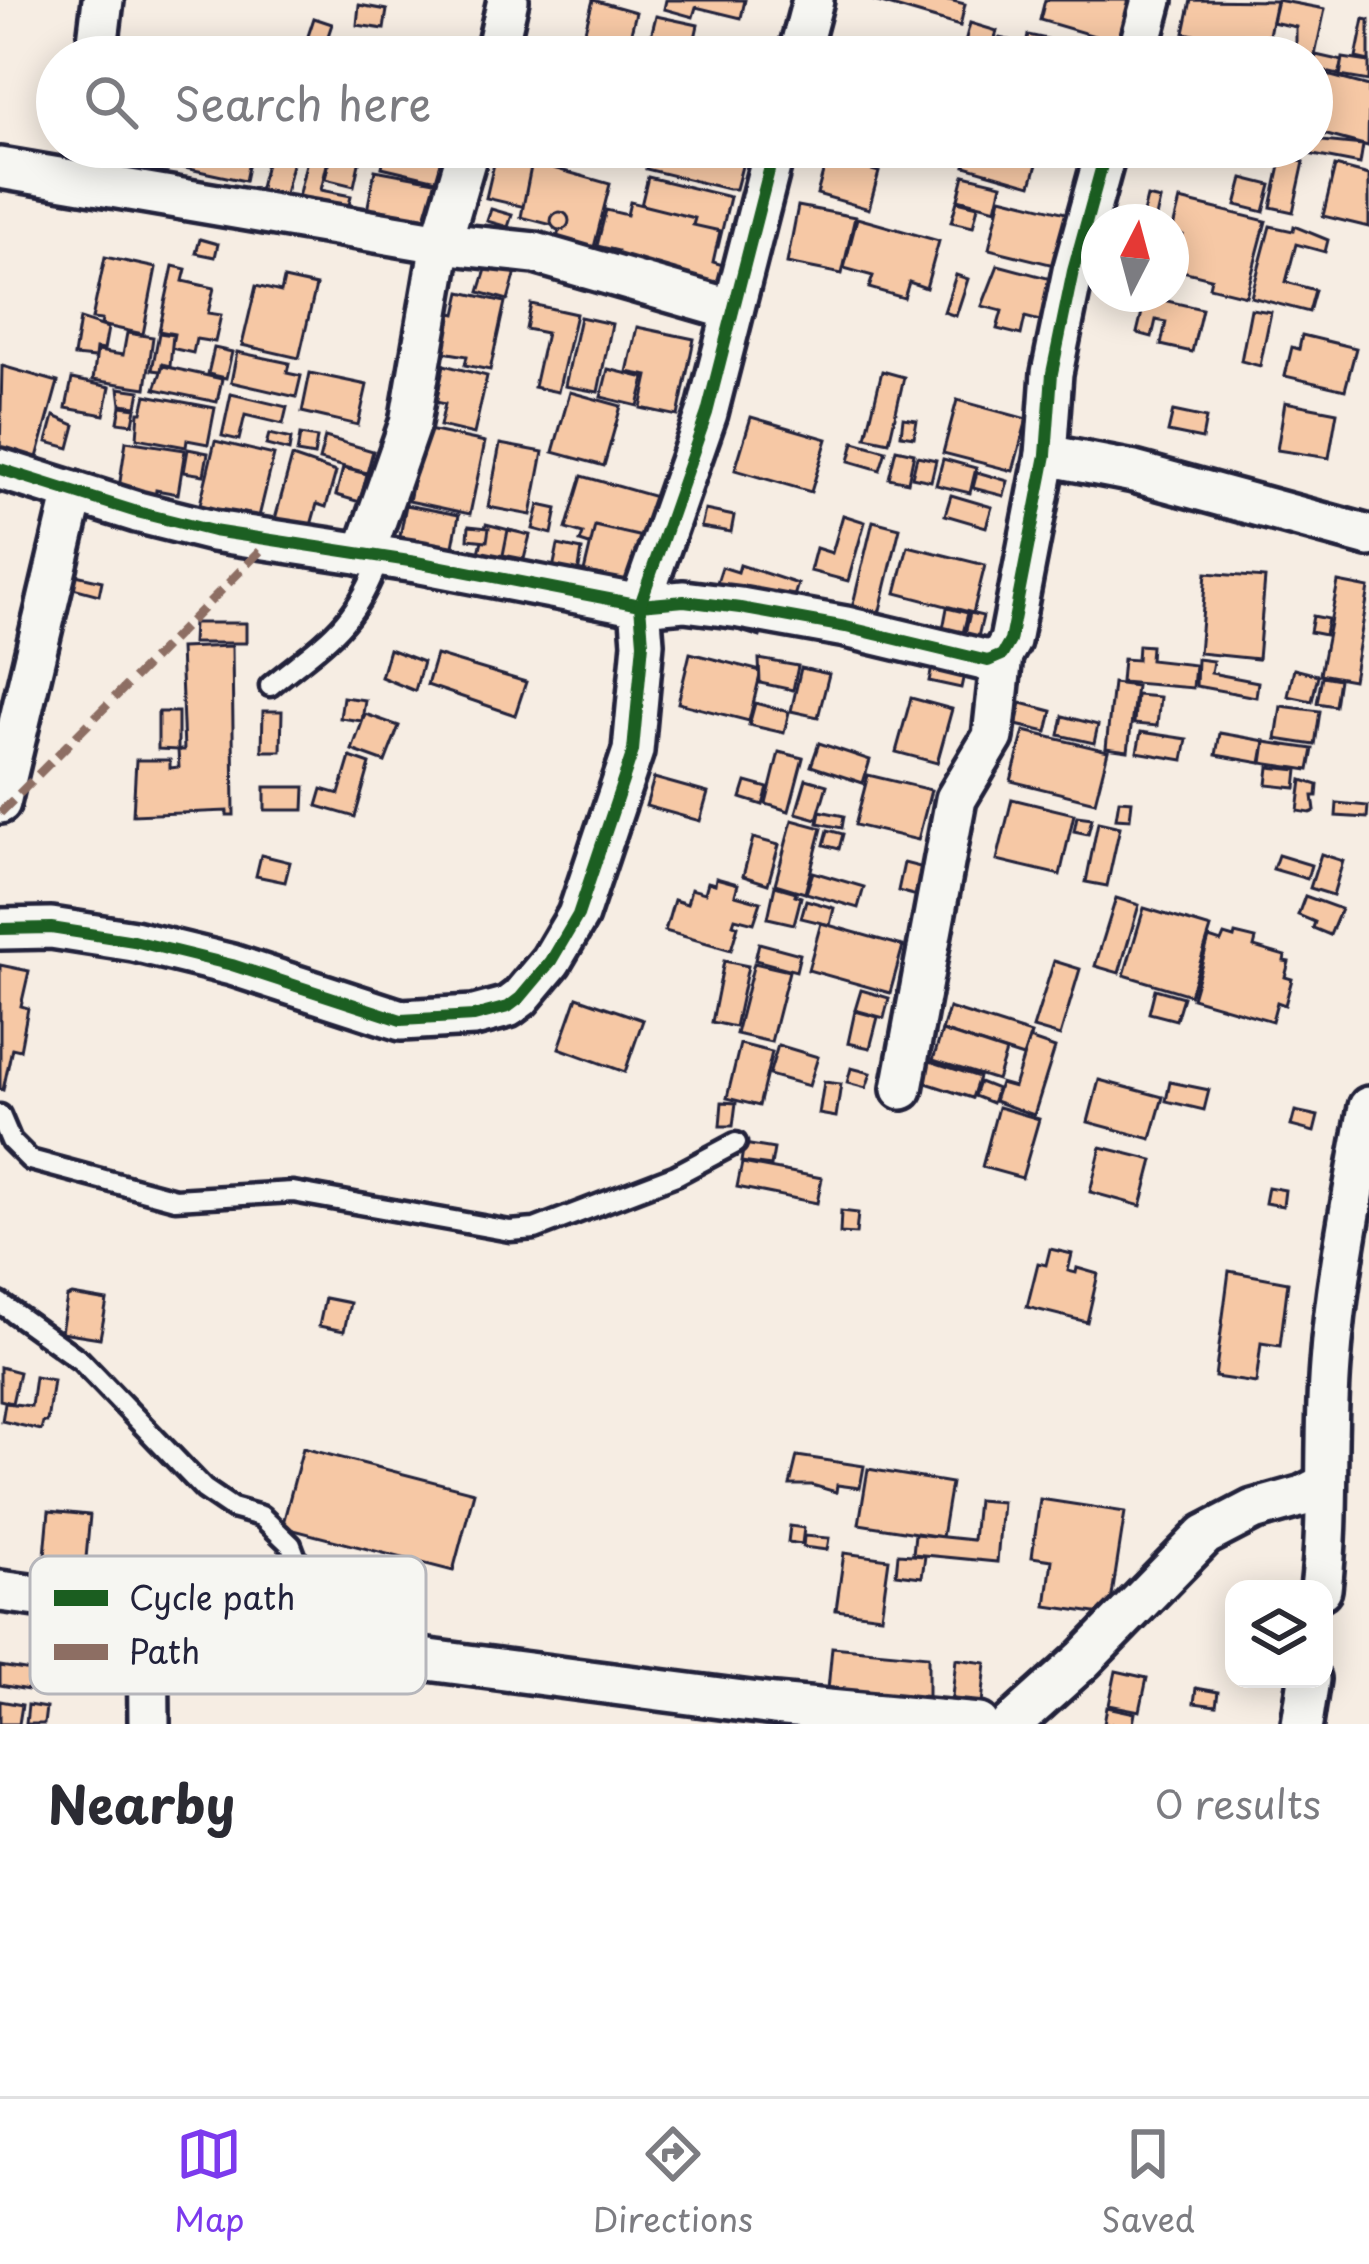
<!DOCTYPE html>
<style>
:root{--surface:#fff;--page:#f7f7f7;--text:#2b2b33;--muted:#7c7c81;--line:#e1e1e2;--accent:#7c3aed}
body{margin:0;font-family:"Playpen Sans",sans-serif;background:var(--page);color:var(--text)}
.controls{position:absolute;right:36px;bottom:36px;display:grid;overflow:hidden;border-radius:24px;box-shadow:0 6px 30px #0003}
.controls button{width:108px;height:108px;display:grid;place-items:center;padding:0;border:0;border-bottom:3px solid var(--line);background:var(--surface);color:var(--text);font:60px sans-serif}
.compass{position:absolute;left:1081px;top:204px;width:108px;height:108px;border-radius:50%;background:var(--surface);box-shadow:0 6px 30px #0003;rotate:6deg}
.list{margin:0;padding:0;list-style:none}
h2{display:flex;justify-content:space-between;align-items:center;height:156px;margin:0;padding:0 48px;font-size:51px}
h2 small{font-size:39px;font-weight:400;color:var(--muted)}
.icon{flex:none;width:66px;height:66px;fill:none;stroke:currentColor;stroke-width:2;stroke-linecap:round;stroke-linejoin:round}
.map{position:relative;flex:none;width:1369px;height:1724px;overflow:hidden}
.search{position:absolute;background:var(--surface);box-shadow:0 6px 30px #0003;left:36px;right:36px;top:36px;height:132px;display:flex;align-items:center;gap:30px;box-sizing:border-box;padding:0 42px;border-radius:66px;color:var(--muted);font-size:45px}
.sheet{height:372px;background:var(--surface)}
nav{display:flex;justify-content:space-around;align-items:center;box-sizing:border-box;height:168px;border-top:3px solid var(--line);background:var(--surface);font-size:33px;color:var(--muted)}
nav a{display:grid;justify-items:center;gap:6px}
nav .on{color:var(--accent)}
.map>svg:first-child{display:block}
.building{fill:#f6c8a5;stroke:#22223b;stroke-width:3}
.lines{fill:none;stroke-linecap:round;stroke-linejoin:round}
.lane-casing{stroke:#22223b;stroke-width:27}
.street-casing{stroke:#22223b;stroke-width:48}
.lane{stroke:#f6f6f2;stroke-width:18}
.street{stroke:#f6f6f2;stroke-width:39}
.quiet{stroke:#8d6e63;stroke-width:9;stroke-dasharray:18 9;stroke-linecap:butt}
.cycleway-casing{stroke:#f6f6f2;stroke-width:20}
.cycleway{stroke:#1b5e20;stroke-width:12}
.key{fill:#f6f6f2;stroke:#b6b6bb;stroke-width:3}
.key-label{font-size:33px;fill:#22223b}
</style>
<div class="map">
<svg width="1369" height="1724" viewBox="0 0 1369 1724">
<rect width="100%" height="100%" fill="#f6ede3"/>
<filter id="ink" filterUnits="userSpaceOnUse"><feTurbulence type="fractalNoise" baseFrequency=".00833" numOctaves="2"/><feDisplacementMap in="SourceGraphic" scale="24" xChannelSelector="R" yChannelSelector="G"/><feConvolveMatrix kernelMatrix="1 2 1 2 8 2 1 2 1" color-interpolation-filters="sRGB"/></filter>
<g filter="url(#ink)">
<g class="building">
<polygon points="593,0 636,12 625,57 568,57 575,32 584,34"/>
<polygon points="666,0 745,0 741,18 696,7 693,17 664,9"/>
<polygon points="871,0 949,0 965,4 960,26"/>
<polygon points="1045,0 1138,0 1125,45 1040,20"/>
<polygon points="1191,0 1276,1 1266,49 1184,33"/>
<polygon points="1277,0 1325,9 1314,60 1266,57 1269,45 1296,52 1296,27 1272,22"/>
<polygon points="359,5 387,10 384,29 357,25"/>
<polygon points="656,16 698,25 693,47 651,36"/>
<polygon points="314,18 332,24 321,57 302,54"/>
<polygon points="1364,19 1369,20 1369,61 1356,58"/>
<polygon points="970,23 997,31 990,57 961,57"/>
<polygon points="1028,35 1108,52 1107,57 1023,57"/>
<polygon points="650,37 675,44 671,57 645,55"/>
<polygon points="999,38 1022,43 1019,57 994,57"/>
<polygon points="1189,41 1253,57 1185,57"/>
<polygon points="724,43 766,50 765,57 722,57"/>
<polygon points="1316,55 1343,61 1339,75 1312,69"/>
<polygon points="1343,58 1369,62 1369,81 1340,76"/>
<polygon points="1312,71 1369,86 1368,146 1312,131"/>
<polygon points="1312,140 1363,145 1360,164 1293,151 1294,147 1312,147"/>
<polygon points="188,147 252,147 245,181 185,168"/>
<polygon points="270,147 296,147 284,198 259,192"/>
<polygon points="310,147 331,147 321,190 351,196 346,218 296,206"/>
<polygon points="386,147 445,147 437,180 382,167"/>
<polygon points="498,147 559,161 547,212 486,198"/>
<polygon points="582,147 617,147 614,160 581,151"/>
<polygon points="652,147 747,147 736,189 728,189 646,169"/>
<polygon points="971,147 1042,147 1031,185 965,166"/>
<polygon points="331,153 360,159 354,186 325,179"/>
<polygon points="1282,157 1304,162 1293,212 1271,207"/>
<polygon points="827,158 879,172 869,209 817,194"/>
<polygon points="532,162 610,184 593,251 556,241 560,227 521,217"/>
<polygon points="1335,166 1369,175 1369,227 1323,216"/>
<polygon points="375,170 440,182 430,237 364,226"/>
<polygon points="964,175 1002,184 996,209 958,199"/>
<polygon points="648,177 730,197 718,247 636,226"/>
<polygon points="1243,178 1271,185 1264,212 1236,205"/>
<polygon points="1001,197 1070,214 1058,266 989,249"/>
<polygon points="1147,197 1160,200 1155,222 1141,222"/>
<polygon points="1180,200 1266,221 1246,296 1209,287 1211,278 1174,269 1183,235 1172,232"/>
<polygon points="957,201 978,206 973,227 951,222"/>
<polygon points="630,202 695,218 693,225 720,231 713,262 723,265 718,287 616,262 618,251 597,246 606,210 627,215"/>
<polygon points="798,206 855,217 842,274 787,263"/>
<polygon points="491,209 512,215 508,227 487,221"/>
<circle cx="560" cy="221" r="9"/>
<polygon points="857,218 939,241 926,288 909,282 904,298 869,288 873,276 844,268"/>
<polygon points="1270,226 1293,231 1294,226 1328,240 1325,252 1296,244 1286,282 1315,290 1309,312 1251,297"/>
<polygon points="200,239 218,244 215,257 196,253"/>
<polygon points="492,250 520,258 508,300 479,292"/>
<polygon points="105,257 156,268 143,334 101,325 102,320 92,319"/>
<polygon points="998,265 1051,279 1040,321 1025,317 1021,335 997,329 1002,311 982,306"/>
<polygon points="173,266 186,269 183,281 214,288 208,313 221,315 215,342 196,339 193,353 171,348 174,334 159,331"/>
<polygon points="956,275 968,279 956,316 944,312"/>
<polygon points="284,279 316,286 299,358 242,345 256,286 281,292"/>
<polygon points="461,292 505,302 490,370 465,365 467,356 443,352 452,313 456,314"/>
<polygon points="1146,296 1202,309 1192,352 1161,345 1166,322 1156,320 1152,337 1137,333"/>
<polygon points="531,304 576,314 558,392 534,387 546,333 526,329"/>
<polygon points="1251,309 1271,312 1260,366 1241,361"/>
<polygon points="580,317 612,324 598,392 565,386"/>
<polygon points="80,319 108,328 104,350 96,349 95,358 74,356"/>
<polygon points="637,327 694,339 678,416 641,408 648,376 627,372"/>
<polygon points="127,333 153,337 146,388 93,380 97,351 123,355"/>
<polygon points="159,333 173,335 170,366 162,364 161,371 152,370"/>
<polygon points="1302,335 1356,348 1345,390 1285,376 1292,347 1299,349"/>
<polygon points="214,348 232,352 226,378 208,374"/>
<polygon points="237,352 289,363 287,373 301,376 296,397 231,382"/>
<polygon points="444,365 487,376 474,434 440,426 445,404 436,402"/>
<polygon points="2,366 58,382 35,465 0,455"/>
<polygon points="163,366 222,379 217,402 155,389"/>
<polygon points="608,369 645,378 638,406 601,397"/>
<polygon points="882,371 904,377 889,442 866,437"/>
<polygon points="310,373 367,385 358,425 302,412"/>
<polygon points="72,379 110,387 104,415 66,408"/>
<polygon points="119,388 140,391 137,406 121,404"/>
<polygon points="570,392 621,406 604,466 553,452"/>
<polygon points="231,394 287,407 283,424 245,415 239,440 222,436"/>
<polygon points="146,395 215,408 208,444 187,440 186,447 137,438 139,412 142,412"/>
<polygon points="957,400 1027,419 1013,471 943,453"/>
<polygon points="1285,402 1337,412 1329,458 1277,450"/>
<polygon points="121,406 136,408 133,424 118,422"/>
<polygon points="1173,411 1206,418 1202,439 1168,432"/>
<polygon points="54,416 75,425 69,448 47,442"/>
<polygon points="751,417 827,439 811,492 735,470"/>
<polygon points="903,418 917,420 914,437 901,435"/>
<polygon points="424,429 485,442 470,514 409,501"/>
<polygon points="269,434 291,439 289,451 266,445"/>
<polygon points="300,435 317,438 314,456 297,453"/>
<polygon points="325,437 373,451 367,473 319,460"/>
<polygon points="126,441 185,450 178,494 156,490 154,507 118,495"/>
<polygon points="215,441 274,455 256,529 197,517"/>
<polygon points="854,442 886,451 880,470 849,461"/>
<polygon points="500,444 543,452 531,515 488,507"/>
<polygon points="188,449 208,453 204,475 184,472"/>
<polygon points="896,449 914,453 908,482 889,478"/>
<polygon points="917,456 936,460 931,481 912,477"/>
<polygon points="292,457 336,472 326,507 317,504 310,529 275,519"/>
<polygon points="943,459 976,468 970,493 936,485"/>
<polygon points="343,468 367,474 360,502 336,495"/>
<polygon points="977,472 1008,481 1004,496 973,488"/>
<polygon points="582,476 663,499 648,553 614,543 611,552 580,542 583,534 566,529"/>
<polygon points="951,495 992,507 986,527 945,515"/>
<polygon points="406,505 459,515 450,562 397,552"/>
<polygon points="539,505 557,509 552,534 533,529"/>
<polygon points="705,510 734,516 731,532 701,527"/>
<polygon points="843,515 865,522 848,581 810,571 816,548 832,553"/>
<polygon points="873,521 900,528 879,614 852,608"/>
<polygon points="486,524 521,533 512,570 477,561"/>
<polygon points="469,526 489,528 487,541 468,539"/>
<polygon points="595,526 656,540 644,590 583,576"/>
<polygon points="508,530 530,535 524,559 503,555"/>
<polygon points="558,545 582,550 578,574 553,569"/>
<polygon points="908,546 985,565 973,613 896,593"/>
<polygon points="740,565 798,584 784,627 765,621 760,637 711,622 710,604 722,567 738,572"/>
<polygon points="1206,573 1265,578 1258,659 1199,653"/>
<polygon points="76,575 102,581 99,595 73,588"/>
<polygon points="1338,582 1369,588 1353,680 1320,674"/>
<polygon points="947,608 968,613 963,633 943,629"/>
<polygon points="970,613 983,616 978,637 965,634"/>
<polygon points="1313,616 1328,619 1325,635 1310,632"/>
<polygon points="193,623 246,623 246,643 192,643"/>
<polygon points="940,632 972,638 961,688 929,681"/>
<polygon points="1138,645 1151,646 1150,660 1195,665 1193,688 1121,682 1123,659 1137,660"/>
<polygon points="232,646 234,815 227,815 227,811 133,815 136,760 170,760 170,768 179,767 178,750 184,750 180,648"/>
<polygon points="389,649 423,662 415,691 381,677"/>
<polygon points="690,653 761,671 749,721 678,703"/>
<polygon points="436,655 526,682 515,715 427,685"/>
<polygon points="759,659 798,666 793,690 760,683"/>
<polygon points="1197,659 1213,661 1211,673 1258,682 1256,697 1196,686"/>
<polygon points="801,668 829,674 818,717 791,711"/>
<polygon points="1294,669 1318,675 1312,701 1288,696"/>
<polygon points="1322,676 1339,679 1335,706 1317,703"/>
<polygon points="1113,683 1136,686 1128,751 1106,748"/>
<polygon points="1136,695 1160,697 1157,726 1134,724"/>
<polygon points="343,697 365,700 362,721 340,718"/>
<polygon points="911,698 952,709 937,763 896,752"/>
<polygon points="755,703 789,712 784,733 749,725"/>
<polygon points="1021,703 1052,711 1047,732 1016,725"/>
<polygon points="1281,706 1320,711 1315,745 1276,739"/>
<polygon points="263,711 282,711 281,751 262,751"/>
<polygon points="158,712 178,712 178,750 158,749"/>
<polygon points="365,714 399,726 385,762 352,750"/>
<polygon points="1063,716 1098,725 1094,743 1059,735"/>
<polygon points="1024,731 1108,751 1095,802 1011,781"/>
<polygon points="1141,732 1187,739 1183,760 1137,752"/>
<polygon points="1220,733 1265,741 1261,763 1216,755"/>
<polygon points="1265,742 1313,749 1309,770 1262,763"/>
<polygon points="819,743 870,760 863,783 811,766"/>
<polygon points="779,752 803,758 789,811 766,804"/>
<polygon points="350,757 370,764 355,817 317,806 322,789 339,794"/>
<polygon points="1269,767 1298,770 1296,788 1267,785"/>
<polygon points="868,775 931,790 918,840 855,825"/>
<polygon points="654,778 708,793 700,821 646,806"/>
<polygon points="806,779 827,785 817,819 796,813"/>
<polygon points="1302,780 1318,785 1317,796 1313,796 1315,811 1310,813 1298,811"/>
<polygon points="746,782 768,788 763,805 741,798"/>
<polygon points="265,787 305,787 304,810 265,810"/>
<polygon points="1012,799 1074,814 1060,875 997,860"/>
<polygon points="1119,800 1132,801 1130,819 1116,818"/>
<polygon points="1337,803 1368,806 1367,818 1336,816"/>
<polygon points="820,811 844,816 842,828 818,823"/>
<polygon points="1077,816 1092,818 1088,834 1074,831"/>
<polygon points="792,820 822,828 805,893 775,884"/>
<polygon points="1098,822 1120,827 1107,886 1086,882"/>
<polygon points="828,830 843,834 839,849 824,845"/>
<polygon points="753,838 779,845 768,884 743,876"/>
<polygon points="1321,854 1343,861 1333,895 1310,888"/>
<polygon points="261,855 290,862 285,882 256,876"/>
<polygon points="1278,855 1311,865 1307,879 1273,869"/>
<polygon points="904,863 924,868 917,896 898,891"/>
<polygon points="813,872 864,887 858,908 806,893"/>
<polygon points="716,878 738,884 735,895 761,902 754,923 735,918 733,924 738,926 731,950 665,931 674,900 687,904 691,889 705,893 708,882 715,884"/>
<polygon points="775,886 796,892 795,895 801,897 794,924 768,918"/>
<polygon points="1305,896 1341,909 1330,935 1313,928 1315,922 1298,915"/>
<polygon points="1116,898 1139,905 1119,973 1095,966"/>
<polygon points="806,900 834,908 830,925 801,918"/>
<polygon points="1144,908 1211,928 1190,995 1124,975"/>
<polygon points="821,923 903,946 890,993 808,970"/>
<polygon points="1235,934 1256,939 1254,947 1285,956 1284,961 1289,962 1285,977 1292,979 1285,1005 1277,1002 1272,1021 1192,998 1209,938 1221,942 1224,935 1234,938"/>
<polygon points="759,943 800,954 796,971 755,960"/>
<polygon points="724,961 748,966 735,1027 712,1022"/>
<polygon points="1054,961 1080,969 1060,1036 1033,1028"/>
<polygon points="754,963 789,971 771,1042 736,1034"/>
<polygon points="0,965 29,971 21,1006 28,1008 20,1050 12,1048 3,1090 0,1089"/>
<polygon points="1155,989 1183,997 1176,1020 1149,1013"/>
<polygon points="861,990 889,998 884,1018 855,1010"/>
<polygon points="577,997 643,1020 625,1072 559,1048"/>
<polygon points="949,1008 1031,1034 1023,1057 942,1031"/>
<polygon points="855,1011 878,1017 870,1048 848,1043"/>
<polygon points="942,1031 1006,1052 997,1080 933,1060"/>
<polygon points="1029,1039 1055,1048 1034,1115 994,1101 1000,1083 1014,1087"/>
<polygon points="740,1044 772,1052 759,1106 727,1098"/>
<polygon points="778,1045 818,1057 809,1086 769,1075"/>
<polygon points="930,1061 979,1077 972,1098 923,1082"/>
<polygon points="851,1068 871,1073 866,1088 847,1083"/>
<polygon points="1099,1080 1163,1097 1151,1139 1088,1122"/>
<polygon points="824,1082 841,1084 836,1117 819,1114"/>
<polygon points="979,1082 997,1089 992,1103 974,1096"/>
<polygon points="1170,1082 1209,1090 1204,1110 1166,1101"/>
<polygon points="722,1102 736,1103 733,1126 720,1126"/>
<polygon points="998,1107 1039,1119 1022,1178 982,1167"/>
<polygon points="1295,1111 1318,1116 1314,1132 1291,1126"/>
<polygon points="744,1144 774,1149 771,1166 741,1162"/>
<polygon points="1101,1147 1153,1160 1141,1206 1090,1192"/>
<polygon points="742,1163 822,1178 817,1203 737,1187"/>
<polygon points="1268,1187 1285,1190 1283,1206 1265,1203"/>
<polygon points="841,1211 858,1213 856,1234 840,1233"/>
<polygon points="1050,1249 1072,1254 1068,1271 1076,1273 1077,1268 1098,1274 1087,1322 1027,1307 1038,1263 1046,1265"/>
<polygon points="1229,1271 1288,1282 1280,1346 1261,1343 1256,1383 1215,1377"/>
<polygon points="72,1295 107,1301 100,1338 61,1332 67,1297"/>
<polygon points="325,1298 350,1303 344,1331 319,1326"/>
<polygon points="0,1367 19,1372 12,1403 0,1400"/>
<polygon points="35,1377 53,1380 47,1422 43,1422 41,1430 2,1421 5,1403 31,1406"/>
<polygon points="303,1448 474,1492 453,1571 282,1527"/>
<polygon points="797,1456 864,1466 860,1488 837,1485 836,1492 812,1485 790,1485"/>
<polygon points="868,1469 951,1483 942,1537 859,1524"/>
<polygon points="1040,1499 1125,1512 1109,1615 1046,1606 1052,1560 1032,1557"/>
<polygon points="977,1500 1002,1502 997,1562 913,1554 915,1534 973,1540"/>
<polygon points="49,1511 90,1515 84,1580 43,1577"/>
<polygon points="790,1526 804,1528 802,1544 788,1542"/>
<polygon points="804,1536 829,1538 827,1550 803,1547"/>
<polygon points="844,1553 889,1559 881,1616 836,1610"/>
<polygon points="898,1554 925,1556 922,1577 896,1574"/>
<polygon points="832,1647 928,1656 928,1710 827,1700"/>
<polygon points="956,1659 986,1663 980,1724 951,1706"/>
<polygon points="0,1666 31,1671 28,1690 0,1685"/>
<polygon points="1116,1671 1147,1678 1140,1711 1109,1705"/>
<polygon points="1196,1688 1218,1692 1216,1706 1194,1703"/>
<polygon points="0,1701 22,1705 19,1724 0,1724"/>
<polygon points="28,1705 46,1708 44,1724 26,1724"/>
<polygon points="1107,1707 1135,1713 1133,1724 1104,1724"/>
</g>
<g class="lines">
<g class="lane-casing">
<g id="lane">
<path d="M270 686C325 641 355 627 380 557"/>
<polyline points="0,1115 11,1141 30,1160 175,1199 293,1192 510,1231 535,1229 676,1175 736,1143"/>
<polyline points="0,1303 81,1361 204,1489 232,1508 261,1516 291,1545 299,1566 306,1644"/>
</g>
</g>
<g class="street-casing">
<g id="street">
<polyline points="96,57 103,0"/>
<polyline points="495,57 508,0"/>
<polyline points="798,57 813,0"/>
<polyline points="1137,57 1152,0"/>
<polyline points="0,168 441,243 535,253 733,310"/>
<polyline points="1046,455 1134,472 1369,536"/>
<polyline points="0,469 137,512 213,531 416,562 640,605 684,601 740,608 846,627 988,661 1002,655 1010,641 1046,455 1052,373 1073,271 1107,147"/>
<polyline points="364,555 410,423 441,243 469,147"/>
<polyline points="0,803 74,492"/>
<polyline points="0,929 51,928 134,941 232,965 401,1020 474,1016 508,1007 520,998 551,961 578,915 633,751 643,643 640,605 707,413 775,147"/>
<polyline points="902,1089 956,799 993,737 1002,655"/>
<path d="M1321 1589C1330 1515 1324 1440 1330 1365 1336 1279 1354 1193 1369 1107"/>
<polyline points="0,1591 148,1611 306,1644 774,1705 979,1724"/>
<polyline points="148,1611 149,1724"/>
<polyline points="1012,1724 1083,1660 1205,1535 1253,1510 1303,1496 1326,1484"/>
<polyline points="1302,1724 1309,1679"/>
</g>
</g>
<use href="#lane" class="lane"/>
<use href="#street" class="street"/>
<polyline class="quiet" points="0,813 275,536"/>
<g class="cycleway-casing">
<g id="cycleway">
<polyline points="0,469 137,512 213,531 416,562 640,605 684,601 740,608 846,627 988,661 1002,655 1010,641 1046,455 1052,373 1073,271 1107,147"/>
<polyline points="0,929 51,928 134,941 232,965 401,1020 474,1016 508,1007 520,998 551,961 578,915 633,751 643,643 640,605 707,413 775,147"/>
</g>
</g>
<use href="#cycleway" class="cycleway"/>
</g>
</g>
<rect x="30" y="1556" width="396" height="138" rx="18" class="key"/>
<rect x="54" y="1590" width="54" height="16" fill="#1b5e20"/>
<rect x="54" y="1644" width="54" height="16" fill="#8d6e63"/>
<g class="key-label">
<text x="129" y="1610">Cycle path</text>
<text x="129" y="1664">Path</text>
</g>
</svg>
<div class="controls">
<button><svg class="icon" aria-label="layers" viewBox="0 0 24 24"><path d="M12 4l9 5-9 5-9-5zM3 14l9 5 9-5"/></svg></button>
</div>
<svg class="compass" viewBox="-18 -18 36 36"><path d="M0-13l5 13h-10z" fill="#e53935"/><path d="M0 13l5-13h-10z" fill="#7c7c81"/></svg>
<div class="search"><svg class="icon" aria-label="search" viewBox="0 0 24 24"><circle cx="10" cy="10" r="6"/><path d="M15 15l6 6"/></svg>Search here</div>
</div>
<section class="sheet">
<h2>Nearby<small>0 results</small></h2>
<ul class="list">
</ul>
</section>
<nav>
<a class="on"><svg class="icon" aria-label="map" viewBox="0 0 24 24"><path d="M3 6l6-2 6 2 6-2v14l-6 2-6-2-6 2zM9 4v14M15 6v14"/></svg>Map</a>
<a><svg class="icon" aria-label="directions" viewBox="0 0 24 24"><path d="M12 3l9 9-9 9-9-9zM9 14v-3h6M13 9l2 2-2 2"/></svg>Directions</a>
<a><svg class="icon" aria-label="saved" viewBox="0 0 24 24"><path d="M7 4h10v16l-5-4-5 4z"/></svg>Saved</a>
</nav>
